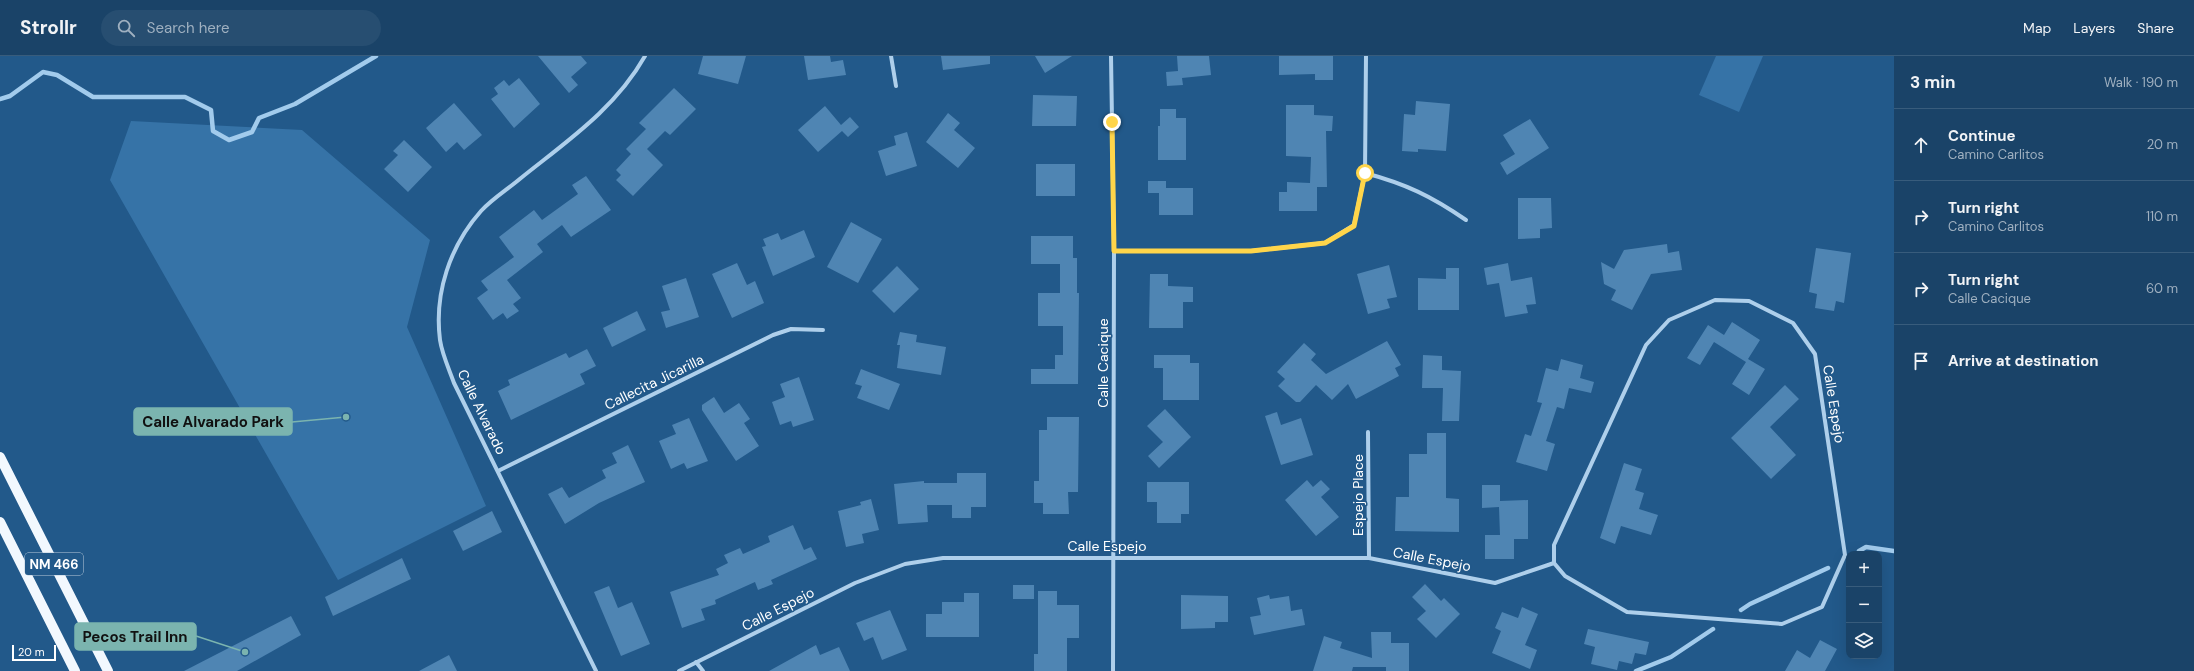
<!DOCTYPE html>
<meta charset="utf-8">
<style>
:root{--surface:#1a4368;--page:#274e71;--text:#f1f3f6;--muted:#9fb0c0;--line:#385c7c}
body{margin:0;font-family:"DM Sans",sans-serif;background:var(--page);color:var(--text)}
.controls{position:absolute;right:12px;bottom:12px;display:grid;overflow:hidden;border-radius:8px;box-shadow:0 4px 16px #0002}
.controls button{width:36px;height:36px;display:grid;place-items:center;padding:0;border:0;border-bottom:1px solid var(--line);background:var(--surface);color:var(--text);font:20px sans-serif}
.scale{position:absolute;left:12px;bottom:10px;width:44px;box-sizing:border-box;padding-left:4px;border:2px solid #fff;border-top:0;font-size:11px;line-height:14px;white-space:nowrap;color:#fff;-webkit-text-stroke:3px #22598a;paint-order:stroke}
.stop{position:absolute;width:12px;height:12px;margin:-9px;border:3px solid #ffd54a;border-radius:50%;background:#fff}
.stop.end{background:#ffd54a;border-color:#fff;box-shadow:0 1px 4px #0008}
.list{margin:0;padding:0;list-style:none}
h2{display:flex;justify-content:space-between;align-items:center;height:52px;margin:0;padding:0 16px;font-size:17px}
h2 small{font-size:13px;font-weight:400;color:var(--muted)}
.list li{display:grid;grid-template-columns:26px 1fr auto;gap:12px;align-items:center;box-sizing:border-box;height:72px;padding:0 16px;border-top:1px solid var(--line)}
.list b{display:block;font-size:15px;white-space:nowrap}
.list p{margin:0;font-size:13px;white-space:nowrap;color:var(--muted)}
.list em{font-size:13px;font-style:normal;color:var(--muted)}
.icon{flex:none;width:22px;height:22px;fill:none;stroke:currentColor;stroke-width:2;stroke-linecap:round;stroke-linejoin:round}
.map{position:relative;flex:none;width:1894px;height:615px;overflow:hidden}
header{display:flex;align-items:center;gap:24px;box-sizing:border-box;height:56px;padding:0 20px;background:var(--surface);border-bottom:1px solid var(--line)}
header strong{font-size:19px}
nav{display:flex;gap:22px;margin-inline-start:auto;font-size:14px}
.search{width:280px;height:36px;background:var(--page);display:flex;align-items:center;gap:10px;box-sizing:border-box;padding:0 14px;border-radius:22px;color:var(--muted);font-size:15px}
main{display:flex}
aside{flex:1;background:var(--surface)}
.map>svg:first-child{display:block}
.green{fill:#3673a7}
.lines{fill:none;stroke-linecap:round;stroke-linejoin:round}
.stream{stroke:#a2cbec;stroke-width:4.5}
.building{fill:#4f85b3}
.minor{stroke:#aecfeb;stroke-width:4}
.primary{stroke:#f2f8fe;stroke-width:10}
.route{stroke:#ffd54a;stroke-width:5}
.labels{text-anchor:middle;dominant-baseline:central;stroke-width:3;stroke-linejoin:round;paint-order:stroke}
.shield{fill:#22598a;stroke:#bdcddc;stroke-width:1}
.shield-label{font-size:13px;font-weight:bold;fill:#fff}
.street-label{font-size:14px;fill:#fff;stroke:#22598a}
.leader{fill:none;stroke:#7bb4af;stroke-width:1.5}
.callout-dot{fill:#7bb4af;stroke:#22598a;stroke-width:1.5}
.callout{fill:#7bb4af;stroke:#7bb4af;stroke-width:1.5}
.callout-label{font-size:15px;text-anchor:middle;font-weight:bold;fill:#111}
</style>
<header>
<strong>Strollr</strong>
<div class="search"><svg class="icon" aria-label="search" viewBox="0 0 24 24"><circle cx="10" cy="10" r="6"/><path d="M15 15l6 6"/></svg>Search here</div>
<nav><a>Map</a><a>Layers</a><a>Share</a></nav>
</header>
<main>
<div class="map">
<svg width="1894" height="615" viewBox="0 0 1894 615">
<rect width="100%" height="100%" fill="#22598a"/>
<g class="green">
<polygon points="1716,0 1763,0 1739,56 1699,39"/>
<polygon points="131,65 302,74 430,184 407,271 486,450 338,524 110,124"/>
</g>
<g class="lines">
<g class="stream">
<polyline points="0,43 10,40 43,16 57,19 93,41 185,41 211,54 213,75 229,84 252,76 259,62 295,48 376,0"/>
<polyline points="1859,495 1866,491 1894,495"/>
<polyline points="1741,554 1750,548 1828,512"/>
<polyline points="1636,615 1671,601 1713,573"/>
</g>
</g>
<g class="building">
<polygon points="538,0 581,0 587,7 571,21 578,29 569,37"/>
<polygon points="703,0 746,0 738,28 698,18"/>
<polygon points="804,0 830,0 831,6 843,4 846,19 808,24"/>
<polygon points="941,0 990,0 990,8 943,14"/>
<polygon points="1035,0 1072,0 1045,17"/>
<polygon points="1177,0 1209,0 1211,19 1182,22 1183,29 1167,30 1166,16 1178,15"/>
<polygon points="1279,0 1333,0 1333,24 1315,24 1315,18 1279,19"/>
<polygon points="519,22 540,48 514,72 491,43 498,38 494,32 504,24 509,30"/>
<polygon points="674,32 696,53 670,79 665,75 647,93 663,109 633,140 616,124 621,119 616,114 631,98 626,93 646,73 639,67"/>
<polygon points="1033,39 1077,40 1076,70 1032,70"/>
<polygon points="1416,45 1450,48 1446,95 1418,93 1418,96 1402,95 1404,58 1415,59"/>
<polygon points="454,47 482,79 464,94 457,86 446,96 426,72"/>
<polygon points="1286,49 1314,49 1314,59 1333,60 1332,75 1326,75 1327,131 1317,131 1317,155 1279,155 1279,136 1287,136 1287,126 1310,127 1311,101 1286,100"/>
<polygon points="825,50 841,69 850,61 859,71 848,81 842,75 818,96 798,74"/>
<polygon points="1160,53 1176,53 1176,62 1186,62 1186,104 1158,104 1158,70 1160,70"/>
<polygon points="948,57 960,67 954,74 975,92 958,112 926,86"/>
<polygon points="1530,63 1549,92 1507,119 1500,107 1515,98 1503,79"/>
<polygon points="907,76 917,110 886,120 878,95 896,89 894,80"/>
<polygon points="404,84 432,111 408,136 384,113 398,99 393,95"/>
<rect x="1036" y="108" width="39" height="32"/>
<polygon points="586,120 611,154 571,181 562,169 537,188 543,196 507,224 521,242 513,248 519,255 507,263 503,257 493,264 477,242 488,234 481,225 514,201 499,181 534,154 542,164 578,138 572,129"/>
<polygon points="1148,125 1166,125 1166,132 1193,132 1193,159 1159,159 1159,137 1148,137"/>
<polygon points="1518,142 1551,142 1552,172 1540,173 1540,182 1518,183"/>
<polygon points="851,166 882,183 858,227 827,211"/>
<polygon points="804,174 815,201 773,220 762,191 766,190 763,183 778,177 781,184"/>
<polygon points="1031,180 1073,180 1073,202 1077,202 1077,237 1079,237 1078,328 1031,328 1031,313 1055,313 1055,299 1063,299 1063,270 1038,270 1038,237 1060,237 1060,208 1031,208"/>
<polygon points="1667,188 1668,197 1679,195 1682,214 1651,218 1632,254 1611,244 1616,234 1604,228 1601,206 1614,213 1624,194"/>
<polygon points="1816,192 1851,197 1844,247 1836,245 1834,255 1815,252 1817,238 1809,236"/>
<polygon points="737,207 747,229 755,225 764,247 732,262 712,218"/>
<polygon points="1508,207 1511,225 1532,221 1536,248 1526,249 1528,257 1505,261 1499,227 1487,229 1484,212"/>
<polygon points="1389,209 1397,241 1387,243 1390,252 1368,258 1357,218"/>
<polygon points="897,210 919,233 894,257 872,235"/>
<polygon points="1446,212 1459,212 1459,254 1418,254 1418,222 1446,223"/>
<polygon points="1150,218 1168,218 1168,230 1193,231 1193,246 1183,246 1183,272 1149,272"/>
<polygon points="686,222 699,261 666,272 661,256 670,254 662,230"/>
<polygon points="637,255 646,274 612,291 603,272"/>
<polygon points="1732,266 1760,284 1748,303 1765,313 1749,339 1732,328 1746,306 1714,286 1700,309 1687,302 1708,269 1724,279"/>
<polygon points="900,276 917,279 916,286 946,291 941,319 897,312 900,289 897,289"/>
<polygon points="1387,285 1401,309 1395,312 1399,320 1356,343 1348,328 1332,344 1316,329 1300,346 1296,346 1278,330 1285,323 1277,316 1304,287 1316,298 1311,304 1326,318"/>
<polygon points="587,293 596,310 580,318 585,328 511,364 498,335 510,329 508,324 566,297 569,302"/>
<polygon points="1154,299 1190,299 1190,307 1199,307 1199,344 1163,344 1163,312 1154,312"/>
<polygon points="1423,299 1442,300 1442,314 1461,315 1459,365 1442,365 1443,332 1422,332"/>
<polygon points="1561,303 1583,309 1580,322 1594,326 1591,337 1569,332 1564,353 1557,351 1546,385 1555,388 1547,415 1516,406 1525,378 1531,380 1542,347 1537,346 1546,312 1558,315"/>
<polygon points="861,313 900,328 889,354 857,342 862,330 855,328"/>
<polygon points="799,321 814,364 793,371 791,365 780,369 772,346 785,341 780,328"/>
<polygon points="1785,329 1799,343 1770,371 1796,399 1771,423 1731,382"/>
<polygon points="714,341 724,357 739,347 750,363 744,367 759,390 736,405 702,354 702,349"/>
<polygon points="1165,353 1191,381 1159,412 1148,400 1163,386 1147,370"/>
<polygon points="1277,356 1281,369 1301,362 1313,399 1281,409 1265,360"/>
<polygon points="1047,361 1079,361 1078,436 1068,436 1069,458 1043,458 1043,447 1034,447 1034,425 1039,425 1039,374 1047,374"/>
<polygon points="689,362 708,405 687,413 684,407 671,413 659,385 676,378 672,369"/>
<polygon points="1427,377 1446,377 1446,442 1459,443 1459,476 1395,475 1396,441 1409,441 1409,398 1427,398"/>
<polygon points="628,389 645,426 599,447 565,468 548,438 562,431 569,442 606,422 602,414 617,407 612,397"/>
<polygon points="1624,407 1642,413 1635,434 1644,437 1639,453 1658,459 1651,479 1621,470 1615,488 1600,482"/>
<polygon points="957,417 986,417 986,451 971,451 971,462 952,462 952,449 927,449 928,466 898,468 894,428 924,425 924,427 957,427"/>
<polygon points="1307,424 1313,431 1321,424 1330,433 1321,441 1339,461 1316,480 1285,444"/>
<polygon points="1147,426 1189,426 1189,458 1181,458 1181,467 1157,467 1157,446 1147,446"/>
<polygon points="1482,429 1500,429 1500,445 1528,444 1528,483 1514,483 1514,503 1485,503 1485,479 1500,479 1499,451 1482,452"/>
<polygon points="871,443 879,474 862,478 864,487 846,491 838,455 861,449 860,446"/>
<polygon points="492,455 502,476 463,495 453,475"/>
<polygon points="793,469 804,494 811,491 817,503 771,524 773,528 758,534 755,526 715,544 716,548 701,553 705,564 682,572 670,536 719,519 716,513 728,507 724,499 740,492 743,498 770,486 768,480"/>
<polygon points="402,502 411,523 333,560 325,541"/>
<polygon points="1425,528 1441,545 1444,542 1460,558 1436,582 1417,563 1426,555 1412,541"/>
<rect x="1013" y="529" width="21" height="14"/>
<polygon points="609,530 618,552 632,546 650,588 621,600 594,536"/>
<polygon points="1038,535 1057,535 1057,549 1079,549 1079,582 1067,582 1067,615 1034,615 1034,598 1038,598"/>
<polygon points="964,537 979,537 979,581 926,581 926,558 942,558 942,546 964,546"/>
<polygon points="1181,539 1228,540 1228,566 1215,566 1215,572 1181,573"/>
<polygon points="1269,539 1270,543 1289,540 1291,555 1302,553 1305,569 1254,579 1250,561 1261,559 1257,542"/>
<polygon points="1522,551 1538,558 1525,589 1537,594 1530,613 1492,597 1501,575 1495,572 1502,556 1518,562"/>
<polygon points="890,554 907,594 882,604 873,581 864,585 856,567"/>
<polygon points="291,560 301,579 237,615 184,615"/>
<polygon points="1588,573 1649,586 1646,599 1635,597 1632,608 1619,605 1617,614 1591,608 1595,591 1584,588"/>
<polygon points="1371,576 1391,576 1391,587 1409,587 1409,615 1386,615 1386,611 1353,611 1352,615 1313,615 1324,580 1342,586 1340,592 1372,602"/>
<polygon points="1820,584 1837,593 1825,615 1785,615 1797,594 1810,602"/>
<polygon points="816,589 820,599 839,591 850,615 769,615"/>
<polygon points="449,599 457,615 419,615"/>
</g>
<g class="lines">
<g class="minor">
<polyline points="891,0 896,30"/>
<polyline points="1111,0 1114,195 1113,615"/>
<path d="M1365 117C1406 128 1431 140 1466 164"/>
<polyline points="1114,195 1251,195 1325,187 1354,169 1365,117 1366,0"/>
<polygon points="1715,244 1749,245 1793,267 1815,298 1845,499 1822,551 1782,568 1627,556 1565,520 1554,507 1554,489 1646,289 1669,264"/>
<polyline points="1368,376 1369,502"/>
<polyline points="498,415 773,279 791,273 823,274"/>
<polyline points="696,606 703,615"/>
<path d="M596 615 454 327C449 313 442 298 440 284 434 237 450 190 481 155 492 143 508 133 521 122 567 85 615 53 645 0"/>
<polyline points="679,615 855,527 905,508 943,502 1369,502 1495,527 1554,507"/>
</g>
<g class="primary">
<polyline points="0,401 108,615"/>
<polyline points="0,466 75,615"/>
</g>
</g>
<g class="lines">
<polyline class="route" points="1112,66 1114,195 1251,195 1325,187 1354,170 1365,117"/>
</g>
<g class="labels">
<rect class="shield" x="25" y="497" width="58" height="22" rx="3"/>
<g class="shield-label">
<text x="54" y="508">NM 466</text>
</g>
<g class="street-label">
<text transform="translate(1103 307) rotate(-90)">Calle Cacique</text>
<text transform="translate(654 326) rotate(-26)">Callecita Jicarilla</text>
<text transform="translate(1834 348) rotate(81)">Calle Espejo</text>
<text transform="translate(482 356) rotate(64)">Calle Alvarado</text>
<text transform="translate(1358 439) rotate(-90)">Espejo Place</text>
<text x="1107" y="490">Calle Espejo</text>
<text transform="translate(1432 503) rotate(11)">Calle Espejo</text>
<text transform="translate(778 553) rotate(-27)">Calle Espejo</text>
</g>
</g>
<path class="leader" d="M346 361L292 366M245 596L196 580"/>
<g class="callout-dot">
<circle cx="346" cy="361" r="4"/>
<circle cx="245" cy="596" r="4"/>
</g>
<g class="callout">
<rect x="134" y="352" width="158" height="27" rx="4"/>
<rect x="75" y="567" width="121" height="27" rx="4"/>
</g>
<g class="callout-label">
<text x="213" y="371">Calle Alvarado Park</text>
<text x="135" y="586">Pecos Trail Inn</text>
</g>
</svg>
<div class="controls">
<button>+</button>
<button>−</button>
<button><svg class="icon" aria-label="layers" viewBox="0 0 24 24"><path d="M12 4l9 5-9 5-9-5zM3 14l9 5 9-5"/></svg></button>
</div>
<div class="scale">20 m</div>
<div class="stop" style="left:1365px;top:117px"></div>
<div class="stop end" style="left:1112px;top:66px"></div>
</div>
<aside>
<h2>3 min<small>Walk · 190 m</small></h2>
<ul class="list">
<li><svg class="icon" aria-label="ahead" viewBox="0 0 24 24"><path d="M12 20V5M6 11l6-6 6 6"/></svg><div><b>Continue</b><p>Camino Carlitos</p></div><em>20 m</em></li>
<li><svg class="icon" aria-label="right" viewBox="0 0 24 24"><path d="M7 20v-9h11M14 6l5 5-5 5"/></svg><div><b>Turn right</b><p>Camino Carlitos</p></div><em>110 m</em></li>
<li><svg class="icon" aria-label="right" viewBox="0 0 24 24"><path d="M7 20v-9h11M14 6l5 5-5 5"/></svg><div><b>Turn right</b><p>Calle Cacique</p></div><em>60 m</em></li>
<li><svg class="icon" aria-label="arrive" viewBox="0 0 24 24"><path d="M6 21V4h12l-3 4 3 4H6"/></svg><div><b>Arrive at destination</b></div></li>
</ul>
</aside>
</main>
